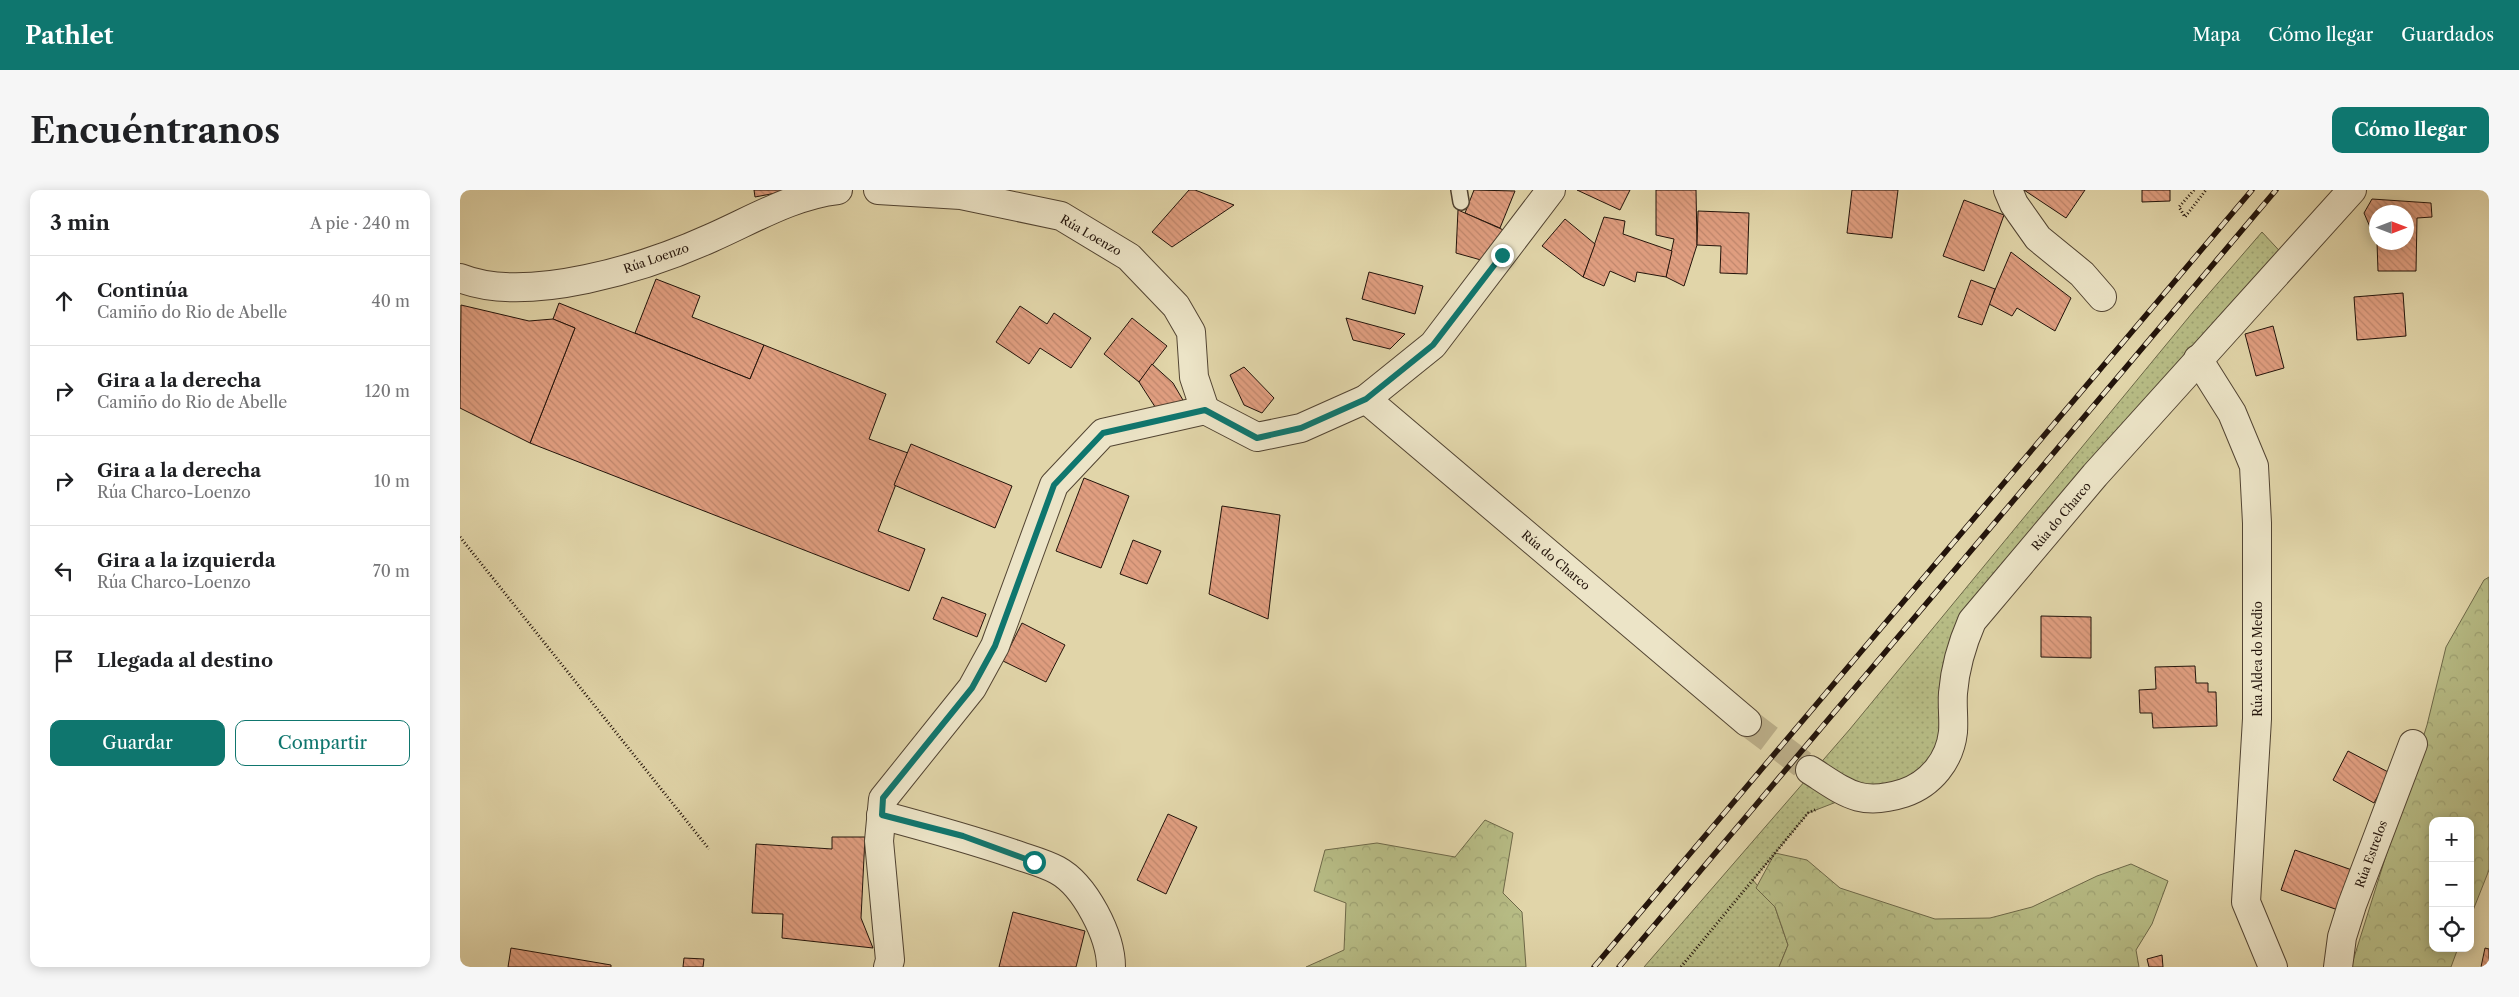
<!DOCTYPE html>
<html lang="es">
<meta charset="utf-8">
<style>
:root{--surface:#fff;--page:#f6f6f6;--text:#202124;--muted:#757577;--line:#e0e0e0;--accent:#0f766e}
body{margin:0;font-family:"Libre Caslon Text",serif;background:var(--page);color:var(--text)}
.controls{position:absolute;right:15px;bottom:15px;display:grid;overflow:hidden;border-radius:10px;box-shadow:0 2px 12px #0003}
.controls button{width:45px;height:45px;display:grid;place-items:center;padding:0;border:0;border-bottom:1px solid var(--line);background:var(--surface);color:var(--text);font:25px sans-serif}
.compass{position:absolute;left:1909px;top:15px;width:45px;height:45px;border-radius:50%;background:var(--surface);box-shadow:0 2px 12px #0003;rotate:90deg}
.stop{position:absolute;width:15px;height:15px;margin:-11px;border:4px solid #0f766e;border-radius:50%;background:#fff}
.stop.end{background:#0f766e;border-color:#fff;box-shadow:0 1px 5px #0008}
.list{margin:0;padding:0;list-style:none}
h2{display:flex;justify-content:space-between;align-items:center;height:65px;margin:0;padding:0 20px;font-size:21px}
h2 small{font-size:16px;font-weight:400;color:var(--muted)}
.list li{display:grid;grid-template-columns:32px 1fr auto;gap:15px;align-items:center;box-sizing:border-box;height:90px;padding:0 20px;border-top:1px solid var(--line)}
.list b{display:block;font-size:19px;white-space:nowrap}
.list p{margin:0;font-size:16px;white-space:nowrap;color:var(--muted)}
.list em{font-size:16px;font-style:normal;color:var(--muted)}
.actions{display:flex;gap:10px;padding:15px 20px}
.actions a{flex:1;padding:11px 0;border:1px solid var(--accent);border-radius:10px;text-align:center;font-size:18px;color:var(--accent)}
.actions .main{background:var(--accent);color:#fff}
.icon{flex:none;width:28px;height:28px;fill:none;stroke:currentColor;stroke-width:2;stroke-linecap:round;stroke-linejoin:round}
.map{position:relative;flex:none;width:2029px;height:777px;overflow:hidden;border-radius:10px}
header{display:flex;align-items:center;gap:30px;box-sizing:border-box;height:70px;padding:0 25px;background:var(--accent);color:#fff}
header strong{font-size:24px}
nav{display:flex;gap:28px;margin-inline-start:auto;font-size:18px}
.intro{display:flex;align-items:center;justify-content:space-between;box-sizing:border-box;height:120px;padding:0 30px}
h1{margin:0;font-size:35px}
.button{padding:12px 22px;border-radius:10px;background:var(--accent);color:#fff;font-size:18px;font-weight:700}
main{display:flex;gap:30px;padding:0 30px}
aside{flex:1;background:var(--surface);border-radius:10px;box-shadow:0 2px 12px #0003}
.map>svg:first-child{display:block}
.grass{fill:url(#grass-dots);stroke:#6d6848}
.forest{fill:url(#forest-crowns);stroke:#6d6848}
.building{fill:url(#building-back-hatch);stroke:#23140b}
.lines{fill:none;stroke-linecap:round;stroke-linejoin:round}
.street-tunnel{stroke:#bbae89;stroke-width:28;stroke-dasharray:28 14;stroke-linecap:butt}
.lane-casing{stroke:#524432;stroke-width:18}
.street-casing{stroke:#524432;stroke-width:30}
.path{stroke:#23140b;stroke-width:3;stroke-dasharray:1 2.5;stroke-linecap:butt}
.lane{stroke:#ece4c7;stroke-width:15}
.street{stroke:#ece4c7;stroke-width:28}
.rail-casing{stroke:#23140b;stroke-width:5.5}
.rail{stroke:#ece4c7;stroke-width:4;stroke-dasharray:11;stroke-linecap:butt}
.route{stroke:#0f766e;stroke-width:6}
.labels{text-anchor:middle;dominant-baseline:central;stroke-width:4;stroke-linejoin:round;paint-order:stroke}
.street-label{font-size:12px;fill:#23140b;stroke:#ece4c7}
</style>
<header>
<strong>Pathlet</strong>
<nav><a>Mapa</a><a>Cómo llegar</a><a>Guardados</a></nav>
</header>
<div class="intro"><h1>Encuéntranos</h1><a class="button">Cómo llegar</a></div>
<main>
<aside>
<h2>3 min<small>A pie · 240 m</small></h2>
<ul class="list">
<li><svg class="icon" aria-label="ahead" viewBox="0 0 24 24"><path d="M12 20V5M6 11l6-6 6 6"/></svg><div><b>Continúa</b><p>Camiño do Rio de Abelle</p></div><em>40 m</em></li>
<li><svg class="icon" aria-label="right" viewBox="0 0 24 24"><path d="M7 20v-9h11M14 6l5 5-5 5"/></svg><div><b>Gira a la derecha</b><p>Camiño do Rio de Abelle</p></div><em>120 m</em></li>
<li><svg class="icon" aria-label="right" viewBox="0 0 24 24"><path d="M7 20v-9h11M14 6l5 5-5 5"/></svg><div><b>Gira a la derecha</b><p>Rúa Charco-Loenzo</p></div><em>10 m</em></li>
<li><svg class="icon" aria-label="left" viewBox="0 0 24 24"><path d="M17 20v-9H6M10 6l-5 5 5 5"/></svg><div><b>Gira a la izquierda</b><p>Rúa Charco-Loenzo</p></div><em>70 m</em></li>
<li><svg class="icon" aria-label="arrive" viewBox="0 0 24 24"><path d="M6 21V4h12l-3 4 3 4H6"/></svg><div><b>Llegada al destino</b></div></li>
</ul>
<div class="actions"><a class="main">Guardar</a><a>Compartir</a></div>
</aside>
<div class="map">
<svg width="2029" height="777" viewBox="0 0 2029 777">
<defs>
<pattern id="grass-dots" width="8" height="8" patternUnits="userSpaceOnUse" patternTransform="scale(1.25)"><rect width="8" height="8" fill="#b7bc85"/><path d="M2 2h.1M6 6h.1" fill="none" stroke="#9da172" stroke-width="1.8" stroke-linecap="round"/></pattern>
<pattern id="forest-crowns" width="20" height="18" patternUnits="userSpaceOnUse" patternTransform="scale(1.25)"><rect width="20" height="18" fill="#b7bc85"/><path d="M2 6a3 3 0 1 1 6 0M12 15a3 3 0 1 1 6 0" fill="none" stroke="#9da172"/></pattern>
<pattern id="building-back-hatch" width="6" height="6" patternUnits="userSpaceOnUse" patternTransform="scale(1.25)"><rect width="6" height="6" fill="#e09e80"/><path d="M-1 5l2 2M0 0l6 6M5-1l2 2" fill="none" stroke="#c0876d"/></pattern>
</defs>
<rect width="100%" height="100%" fill="#e1d5a9"/>
<filter id="stains"><feTurbulence type="fractalNoise" baseFrequency=".004" numOctaves="4"/><feColorMatrix values="0 0 0 0 .2 0 0 0 0 .09 0 0 0 0 .02 0 0 0 .5 -.17"/></filter>
<radialGradient id="worn" r=".72"><stop offset=".6" stop-color="#630" stop-opacity="0"/><stop offset="1" stop-color="#630" stop-opacity=".3"/></radialGradient>
<polygon class="grass" points="1802,42 1828,70 1512,431 1470,587 1392,606 1348,623 1293,690 1315,717 1328,755 1319,777 1184,777 1390,539 1733,122"/>
<g class="forest">
<polygon points="2029,387 2029,680 2010,728 2010,631 1973,631 1973,758 1998,758 1991,777 1891,777 1967,535 1986,457 2024,390"/>
<polygon points="1025,630 1053,643 1043,703 1062,722 1066,777 846,777 884,760 886,713 854,701 865,660 917,653 995,667"/>
<polygon points="1315,663 1347,670 1380,698 1475,729 1530,728 1572,717 1637,686 1671,674 1708,691 1692,734 1676,760 1679,777 1319,777 1328,755 1315,717 1296,698"/>
</g>
<g class="building">
<polygon points="294,0 332,0 295,7"/>
<polygon points="729,0 735,0 774,15 712,57 692,42"/>
<polygon points="1014,0 1055,1 1040,38 1005,23"/>
<polygon points="1117,0 1170,0 1160,20"/>
<polygon points="1196,0 1236,0 1237,55 1224,96 1206,87 1214,49 1196,45"/>
<polygon points="1392,0 1438,0 1432,48 1387,43"/>
<polygon points="1564,0 1625,0 1606,28"/>
<polygon points="1682,0 1710,0 1710,11 1682,12"/>
<polygon points="1912,9 1971,13 1972,27 1957,28 1956,81 1918,81 1917,52 1946,52 1946,22 1916,22 1916,51 1904,23"/>
<polygon points="1504,10 1544,25 1524,81 1483,66"/>
<polygon points="998,20 1048,42 1021,70 996,63"/>
<polygon points="1238,21 1289,23 1287,84 1260,83 1261,56 1237,55"/>
<polygon points="1144,27 1165,31 1163,44 1212,61 1206,87 1177,82 1175,92 1150,81 1144,96 1123,87"/>
<polygon points="1105,29 1135,54 1123,87 1082,56"/>
<polygon points="1551,62 1611,108 1595,141 1557,118 1552,126 1529,114"/>
<polygon points="909,82 963,96 955,124 902,109"/>
<polygon points="196,89 240,106 232,127 304,155 290,189 175,143"/>
<polygon points="1511,90 1535,99 1522,135 1498,127"/>
<polygon points="1943,103 1946,146 1897,150 1894,107"/>
<polygon points="99,113 290,189 304,155 426,204 409,249 448,263 418,341 465,359 449,401 70,253 115,138 93,129"/>
<polygon points="1,115 69,131 93,129 115,138 70,253 0,218"/>
<polygon points="560,116 587,134 594,123 631,148 611,178 580,158 569,174 536,152"/>
<polygon points="672,128 707,156 679,192 644,164"/>
<polygon points="886,128 945,144 930,159 893,150"/>
<polygon points="1813,136 1824,178 1796,186 1785,144"/>
<polygon points="692,174 713,193 727,217 699,223 679,192"/>
<polygon points="784,177 814,208 802,223 784,215 770,185"/>
<polygon points="451,254 552,296 535,338 434,295"/>
<polygon points="624,288 669,306 641,378 596,361"/>
<polygon points="762,316 820,325 808,429 749,404"/>
<polygon points="673,350 701,361 687,394 660,384"/>
<polygon points="482,407 526,424 517,447 473,429"/>
<polygon points="1581,426 1631,427 1631,468 1581,467"/>
<polygon points="562,433 605,455 586,492 543,471"/>
<polygon points="1735,476 1736,493 1748,493 1748,502 1756,502 1757,536 1693,538 1692,523 1680,523 1679,500 1696,499 1695,477"/>
<polygon points="1888,561 1930,583 1914,613 1873,590"/>
<polygon points="708,624 737,637 706,704 677,690"/>
<polygon points="372,647 405,647 401,728 413,758 322,748 323,724 292,723 296,654 372,659"/>
<polygon points="1835,660 1892,680 1878,720 1821,700"/>
<polygon points="553,722 625,741 616,777 539,777"/>
<polygon points="51,758 151,775 151,777 48,777"/>
<polygon points="2025,758 2029,759 2029,777 2021,777"/>
<polygon points="1702,765 1703,777 1689,777 1687,769"/>
<polygon points="224,768 244,769 243,777 223,777"/>
</g>
<g class="lines">
<polyline class="street-tunnel" points="1287,532 1350,580"/>
<g class="lane-casing">
<polyline id="lane" points="999,0 1001,12"/>
</g>
<g class="street-casing">
<g id="street">
<polyline points="418,0 501,5 601,26 669,67 716,116 731,142 734,187 745,220"/>
<polyline points="1548,0 1554,14 1578,48 1622,84 1642,107"/>
<path d="M0 88C67 115 187 77 251 48 292 30 333 5 378 0"/>
<polyline points="1738,169 1772,223 1794,276 1797,333 1797,529 1786,712 1813,777"/>
<polyline points="906,209 1287,532"/>
<polyline points="745,220 797,247 841,238 906,209 973,155 1091,0"/>
<path d="M1350 580C1386 603 1400 617 1444 603 1471 594 1490 570 1493 542 1494 529 1492 516 1493 503 1495 478 1502 454 1512 431L1635 285 1892 0"/>
<path d="M421 625C466 637 510 649 554 664 568 669 584 673 597 680 625 695 651 746 651 777"/>
<polyline points="428,777 430,770 419,651 423,609 512,498 535,456 594,295 643,243 745,220"/>
<polyline points="1878,777 1882,747 1892,715 1953,554"/>
</g>
</g>
<g class="path">
<polyline points="1734,0 1719,17 1725,27 1746,0"/>
<polyline points="0,347 249,659"/>
<polyline points="1221,777 1348,623 1357,619"/>
</g>
<use href="#lane" class="lane"/>
<use href="#street" class="street"/>
<g class="rail-casing">
<g id="rail">
<polyline points="1134,777 1792,0"/>
<polyline points="1159,777 1816,0"/>
</g>
</g>
<use href="#rail" class="rail"/>
</g>
<g class="lines">
<polyline class="route" points="574,672 503,646 422,625 423,608 512,498 535,456 594,295 643,243 745,220 797,248 841,238 906,209 973,155 1042,65"/>
</g>
<g class="labels">
<g class="street-label">
<text transform="translate(631 45) rotate(30)">Rúa Loenzo</text>
<text transform="translate(196 68) rotate(-19)">Rúa Loenzo</text>
<text transform="translate(1601 326) rotate(-50)">Rúa do Charco</text>
<text transform="translate(1096 370) rotate(40)">Rúa do Charco</text>
<text transform="translate(1797 469) rotate(-90)">Rúa Aldea do Medio</text>
<text transform="translate(1911 664) rotate(-70)">Rúa Estrelos</text>
</g>
</g>
<rect width="100%" height="100%" filter="url(#stains)"/>
<rect width="100%" height="100%" fill="url(#worn)"/>
</svg>
<div class="controls">
<button>+</button>
<button>−</button>
<button><svg class="icon" aria-label="locate" viewBox="0 0 24 24"><circle cx="12" cy="12" r="6"/><path d="M12 2v4M12 18v4M2 12h4M18 12h4"/></svg></button>
</div>
<svg class="compass" viewBox="-18 -18 36 36"><path d="M0-13l5 13h-10z" fill="#e53935"/><path d="M0 13l5-13h-10z" fill="#757577"/></svg>
<div class="stop" style="left:574px;top:672px"></div>
<div class="stop end" style="left:1042px;top:65px"></div>
</div>
</main>
